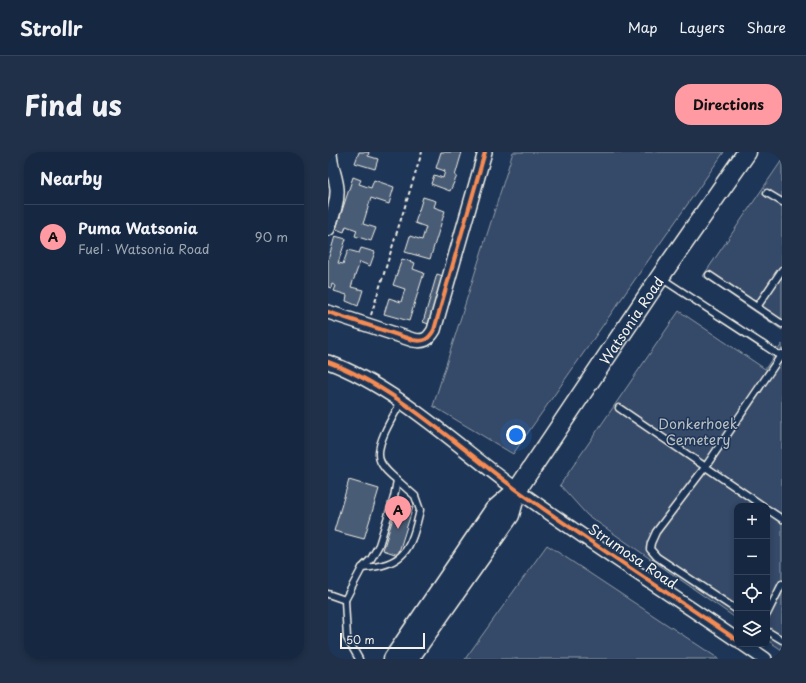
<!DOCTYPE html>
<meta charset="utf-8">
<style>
:root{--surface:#162841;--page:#1f3048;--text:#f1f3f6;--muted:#9ea6b1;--line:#35445a;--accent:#ff9aa2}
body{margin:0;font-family:"Playpen Sans",sans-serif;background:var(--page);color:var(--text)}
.controls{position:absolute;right:12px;bottom:12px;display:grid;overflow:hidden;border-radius:8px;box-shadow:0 2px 6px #0003}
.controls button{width:36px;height:36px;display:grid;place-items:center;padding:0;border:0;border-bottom:1px solid var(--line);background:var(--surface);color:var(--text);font:20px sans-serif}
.scale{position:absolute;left:12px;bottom:10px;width:85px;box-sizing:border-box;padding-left:4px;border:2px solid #f4f1e8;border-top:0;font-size:11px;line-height:14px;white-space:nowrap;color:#f4f1e8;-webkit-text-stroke:3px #1d3557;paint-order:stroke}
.you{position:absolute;left:188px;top:283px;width:14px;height:14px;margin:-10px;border:3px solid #fff;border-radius:50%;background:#1a73e8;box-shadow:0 0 0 6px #1a73e833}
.badge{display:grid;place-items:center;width:26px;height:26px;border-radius:50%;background:var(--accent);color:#111;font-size:13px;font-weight:700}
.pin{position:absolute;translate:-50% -33px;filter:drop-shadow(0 1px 2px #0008)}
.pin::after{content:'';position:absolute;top:21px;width:14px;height:12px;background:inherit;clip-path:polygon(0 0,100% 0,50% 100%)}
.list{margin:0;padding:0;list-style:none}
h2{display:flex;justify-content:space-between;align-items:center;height:52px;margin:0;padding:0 16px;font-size:17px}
h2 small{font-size:13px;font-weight:400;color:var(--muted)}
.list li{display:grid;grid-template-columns:26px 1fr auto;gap:12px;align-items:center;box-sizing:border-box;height:64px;padding:0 16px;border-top:1px solid var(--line)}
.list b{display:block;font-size:15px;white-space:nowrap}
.list p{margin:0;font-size:13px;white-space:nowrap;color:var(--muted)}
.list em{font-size:13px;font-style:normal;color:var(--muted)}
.icon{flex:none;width:22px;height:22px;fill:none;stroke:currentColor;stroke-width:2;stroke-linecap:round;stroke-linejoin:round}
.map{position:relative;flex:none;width:454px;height:507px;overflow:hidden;border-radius:16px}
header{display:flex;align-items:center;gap:24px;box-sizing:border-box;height:56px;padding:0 20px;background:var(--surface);border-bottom:1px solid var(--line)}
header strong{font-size:19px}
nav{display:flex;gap:22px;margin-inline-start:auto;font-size:14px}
.intro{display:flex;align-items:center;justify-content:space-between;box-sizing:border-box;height:96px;padding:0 24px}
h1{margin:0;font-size:28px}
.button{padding:10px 18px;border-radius:16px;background:var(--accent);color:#111;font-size:14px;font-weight:700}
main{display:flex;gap:24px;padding:0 24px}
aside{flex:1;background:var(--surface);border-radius:16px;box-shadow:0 2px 6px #0003}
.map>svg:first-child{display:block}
.green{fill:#354a67;stroke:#949ea8}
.building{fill:#485b74;stroke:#f4f1e8}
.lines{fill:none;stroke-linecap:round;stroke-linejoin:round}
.service-casing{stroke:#f4f1e8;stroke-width:9}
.minor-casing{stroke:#f4f1e8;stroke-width:16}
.secondary-casing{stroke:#f4f1e8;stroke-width:21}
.path{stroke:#f4f1e8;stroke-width:2;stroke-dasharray:4 3;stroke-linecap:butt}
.service{stroke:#1d3557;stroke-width:6}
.minor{stroke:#1d3557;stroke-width:13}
.secondary{stroke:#1d3557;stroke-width:18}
.cycleway-casing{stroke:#1d3557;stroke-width:6}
.cycleway{stroke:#f68b52;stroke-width:4}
.labels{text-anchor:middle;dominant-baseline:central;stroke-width:3;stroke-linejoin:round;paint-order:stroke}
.street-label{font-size:14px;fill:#f4f1e8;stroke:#1d3557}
.park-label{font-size:14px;fill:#bbbfc1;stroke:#1d3557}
</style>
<header>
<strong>Strollr</strong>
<nav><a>Map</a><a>Layers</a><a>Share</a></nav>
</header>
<div class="intro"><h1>Find us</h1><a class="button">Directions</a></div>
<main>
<aside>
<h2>Nearby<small></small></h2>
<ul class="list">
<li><span class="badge">A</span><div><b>Puma Watsonia</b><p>Fuel · Watsonia Road</p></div><em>90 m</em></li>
</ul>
</aside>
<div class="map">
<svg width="454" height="507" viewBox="0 0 454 507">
<rect width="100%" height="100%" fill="#1d3557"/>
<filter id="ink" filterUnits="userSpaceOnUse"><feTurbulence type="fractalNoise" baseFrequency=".025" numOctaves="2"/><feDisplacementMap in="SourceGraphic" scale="8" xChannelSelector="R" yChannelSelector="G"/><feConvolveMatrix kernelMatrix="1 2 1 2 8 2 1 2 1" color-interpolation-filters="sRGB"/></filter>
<g filter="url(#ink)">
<g class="green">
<polygon points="185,0 396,0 185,302 105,254"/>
<polygon points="454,8 454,178 375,124"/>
<polygon points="351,159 437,217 454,192 454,498 439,488 439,354 409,354 409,467 259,363 232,333"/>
<polygon points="219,393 391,507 137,507"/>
</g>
<g class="building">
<polygon points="31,0 41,0 40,4 50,7 47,17 27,11"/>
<polygon points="113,0 134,0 127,24 129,24 122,39 103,32 106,23 115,26 117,19 108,16"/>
<polygon points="25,25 33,28 31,32 43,36 46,28 66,35 61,52 43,46 35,72 48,76 43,89 27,84 29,78 18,74 16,80 8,77"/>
<polygon points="95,45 108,49 106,55 117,59 102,107 77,100 82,84 94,88 98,75 87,71"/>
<polygon points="7,84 18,87 10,111 15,112 20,98 31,101 33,96 47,100 42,114 32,110 23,135 35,138 30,154 18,149 19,143 6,139 8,134 4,132 3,136 0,135 0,108"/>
<polygon points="74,107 87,111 85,117 96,121 81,169 56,162 61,146 73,150 77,137 65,133"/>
<polygon points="109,122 118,125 103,173 95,170"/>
<polygon points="21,328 51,337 36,387 6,379"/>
<polygon points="70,350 85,355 70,403 55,398"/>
</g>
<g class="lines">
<g class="service-casing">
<g id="service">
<polyline points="439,41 454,50"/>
<polyline points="381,123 454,172"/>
<polyline points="333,126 454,205"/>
<polyline points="429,155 454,118"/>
<polyline points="291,256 435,354"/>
<polyline points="439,357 454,367"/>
<path d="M34 416C77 414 83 397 92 358L87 344 69 328"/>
<polyline points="0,442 17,448"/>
<polyline points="409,458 329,405 322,397 323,391 328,380 378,314 454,202"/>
<polyline points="439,462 454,432"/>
<polyline points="439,479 454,488"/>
<path d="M31 507 19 486 17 448 34 416 43 407 51 393 66 345 69 328C62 322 51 313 51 303 50 288 66 263 73 250"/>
</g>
</g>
<g class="minor-casing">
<g id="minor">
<path d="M0 77C4 65 10 50 9 37 8 24 2 13 2 0"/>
<path d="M0 160 85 188C96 190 100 188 106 178L157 0"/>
<path d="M0 210C68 235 130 295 189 338 261 390 336 438 409 488"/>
<polyline points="415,492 437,507"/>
</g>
</g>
<g class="secondary-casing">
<g id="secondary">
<path id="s1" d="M65 507 166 358 189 338 332 125 419 0"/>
<polyline points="81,507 182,363 189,338"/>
</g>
</g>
<polyline class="path" points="43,163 94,0"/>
<use href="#service" class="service"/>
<use href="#minor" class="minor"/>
<use href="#secondary" class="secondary"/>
<g class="cycleway-casing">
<g id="cycleway">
<path d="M0 160 85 188C96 190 100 188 106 178L157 0"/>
<path d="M0 210C68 235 130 295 189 338 261 390 336 438 409 488"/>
</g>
</g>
<use href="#cycleway" class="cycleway"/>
</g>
</g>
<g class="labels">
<g class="street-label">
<text stroke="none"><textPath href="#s1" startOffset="415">Watsonia Road</textPath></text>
<text transform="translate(305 404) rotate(34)">Strumosa Road</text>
</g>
<g class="park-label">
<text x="370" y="271">Donkerhoek<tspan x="370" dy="16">Cemetery</tspan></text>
</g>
</g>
</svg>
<div class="controls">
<button>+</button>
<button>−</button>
<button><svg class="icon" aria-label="locate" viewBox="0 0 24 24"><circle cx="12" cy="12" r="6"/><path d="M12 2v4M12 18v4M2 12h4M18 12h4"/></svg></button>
<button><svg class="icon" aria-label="layers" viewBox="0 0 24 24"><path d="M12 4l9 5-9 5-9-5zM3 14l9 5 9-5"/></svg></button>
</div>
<div class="scale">50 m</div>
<div class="you"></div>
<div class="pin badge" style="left:70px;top:377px">A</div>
</div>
</main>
